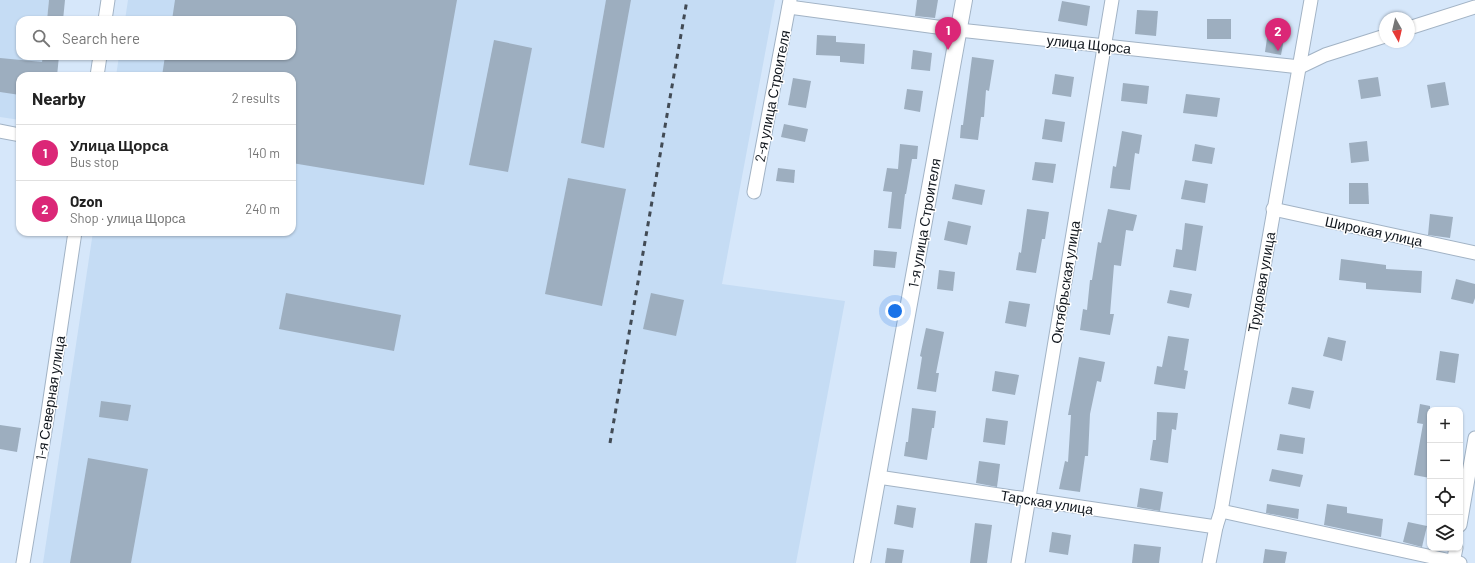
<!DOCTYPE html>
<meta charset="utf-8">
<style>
:root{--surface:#fff;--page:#f6f6f6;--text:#222;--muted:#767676;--line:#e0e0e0;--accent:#db2777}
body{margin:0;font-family:Barlow,sans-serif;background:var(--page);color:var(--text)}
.controls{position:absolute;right:12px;bottom:12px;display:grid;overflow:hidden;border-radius:8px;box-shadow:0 1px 3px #0004}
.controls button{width:36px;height:36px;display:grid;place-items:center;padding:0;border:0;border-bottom:1px solid var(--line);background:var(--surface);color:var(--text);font:20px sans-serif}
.compass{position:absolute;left:1379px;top:12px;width:36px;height:36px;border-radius:50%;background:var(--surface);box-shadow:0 1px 3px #0004;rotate:172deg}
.you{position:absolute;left:895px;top:311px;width:14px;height:14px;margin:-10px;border:3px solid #fff;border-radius:50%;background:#1a73e8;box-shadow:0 0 0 6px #1a73e833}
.badge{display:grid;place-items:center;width:26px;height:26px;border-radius:50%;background:var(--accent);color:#fff;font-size:13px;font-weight:700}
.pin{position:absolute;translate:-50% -33px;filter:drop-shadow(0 1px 2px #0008)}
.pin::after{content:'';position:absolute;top:21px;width:14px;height:12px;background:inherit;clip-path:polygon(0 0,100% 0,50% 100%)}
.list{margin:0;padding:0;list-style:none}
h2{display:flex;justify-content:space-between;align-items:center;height:52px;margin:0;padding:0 16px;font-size:17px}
h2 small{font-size:13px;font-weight:400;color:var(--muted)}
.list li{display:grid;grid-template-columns:26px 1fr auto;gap:12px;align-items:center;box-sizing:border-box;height:56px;padding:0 16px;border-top:1px solid var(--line)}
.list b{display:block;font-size:15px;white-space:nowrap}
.list p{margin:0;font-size:13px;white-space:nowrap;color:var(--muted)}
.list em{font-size:13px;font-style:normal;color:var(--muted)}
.icon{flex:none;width:22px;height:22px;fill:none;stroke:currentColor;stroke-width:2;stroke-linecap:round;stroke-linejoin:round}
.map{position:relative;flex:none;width:1475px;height:563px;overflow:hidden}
.search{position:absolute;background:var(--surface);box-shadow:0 1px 3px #0004;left:16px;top:16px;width:280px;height:44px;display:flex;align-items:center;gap:10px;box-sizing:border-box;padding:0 14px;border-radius:12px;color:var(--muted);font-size:15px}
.panel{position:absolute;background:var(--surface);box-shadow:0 1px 3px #0004;left:16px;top:72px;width:280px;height:164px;border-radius:12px}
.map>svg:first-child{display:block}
.built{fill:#c5dcf4}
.building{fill:#9daebf}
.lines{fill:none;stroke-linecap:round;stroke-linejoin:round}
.minor-casing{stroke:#a2b3c5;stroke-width:15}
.tertiary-casing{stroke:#a2b3c5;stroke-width:18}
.minor{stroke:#fff;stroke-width:13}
.tertiary{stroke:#fff;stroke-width:16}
.rail{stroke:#424b55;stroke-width:3;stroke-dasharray:5 5;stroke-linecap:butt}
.labels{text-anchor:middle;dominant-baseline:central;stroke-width:3;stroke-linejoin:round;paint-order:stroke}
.street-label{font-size:14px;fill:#11171e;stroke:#fff}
</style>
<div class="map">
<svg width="1475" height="563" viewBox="0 0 1475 563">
<rect width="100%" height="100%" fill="#d6e7fa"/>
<g class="built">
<polygon points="0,0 49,0 47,20 20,20 20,56 43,56 41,76 20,76 20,120 0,117"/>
<polygon points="128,0 775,0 722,284 845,301 796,563 43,563 93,232 292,232 292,76 116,76 119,56 292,56 292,20 125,20"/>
</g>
<g class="building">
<polygon points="49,0 65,0 63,20 47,20"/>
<polygon points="175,0 457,0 424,185 292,163 292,76 162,76 165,56 292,56 292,20 172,20"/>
<polygon points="606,0 631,0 604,148 581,143"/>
<polygon points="917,0 938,0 935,18 915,16"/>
<polygon points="1062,1 1090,6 1087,26 1058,21"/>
<polygon points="1137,10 1158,11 1156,36 1135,34"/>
<rect x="1207" y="19" width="24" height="20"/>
<polygon points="1269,25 1286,28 1281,55 1265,52"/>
<polygon points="817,35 836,36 836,42 865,44 864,64 840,62 840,56 816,55"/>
<polygon points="494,40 532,48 508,172 469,165"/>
<polygon points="913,50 932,53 930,71 911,69"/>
<polygon points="43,56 59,56 57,76 20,76 20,95 0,92 0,58 42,62"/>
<polygon points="972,57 994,60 989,91 986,90 984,117 981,117 978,140 960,138 961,125 963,125"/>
<polygon points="1055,74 1074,77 1071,97 1052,94"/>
<polygon points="1378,77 1381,96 1361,99 1358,80"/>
<polygon points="793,78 811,81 806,108 788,105"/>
<polygon points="1445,82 1449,105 1431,108 1427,85"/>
<polygon points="1123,83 1149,86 1147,104 1121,101"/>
<polygon points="907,89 923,91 920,112 904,109"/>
<polygon points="1186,94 1220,98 1217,117 1183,113"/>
<polygon points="1045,119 1065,122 1062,142 1042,139"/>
<polygon points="784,124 808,129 805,142 781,137"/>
<polygon points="1122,131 1142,135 1139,154 1135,153 1130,190 1110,188 1113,166 1116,167"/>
<polygon points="1367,141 1369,161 1351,163 1349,143"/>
<polygon points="900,144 918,146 917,159 912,159 906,194 905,194 901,229 888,228 892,192 883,191 887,168 898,169"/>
<polygon points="1195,144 1215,148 1212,164 1192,161"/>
<polygon points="1035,162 1056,164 1053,183 1032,180"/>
<polygon points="778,168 795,170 794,183 776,181"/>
<polygon points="568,178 626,189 602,306 545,294"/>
<polygon points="1185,180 1208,184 1205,203 1181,199"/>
<polygon points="1349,183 1368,183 1369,204 1349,204"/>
<polygon points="955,184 985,190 982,205 952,199"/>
<polygon points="1027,209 1049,212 1045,239 1042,239 1036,273 1016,270 1019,252 1021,253"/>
<polygon points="1108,209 1137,215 1133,231 1126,230 1121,266 1114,265 1110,314 1114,314 1110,335 1080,330 1083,309 1087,310 1090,280 1092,280 1098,242 1101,243"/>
<polygon points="1430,214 1453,217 1450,238 1428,235"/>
<polygon points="948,221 971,226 967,245 944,240"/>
<polygon points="1185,223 1203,226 1196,271 1173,267 1176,249 1182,250"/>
<polygon points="874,250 897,252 895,268 873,266"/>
<polygon points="1341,259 1386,265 1386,269 1422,271 1421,293 1366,289 1366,283 1339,280"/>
<polygon points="939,270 955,272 953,291 937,289"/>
<polygon points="1456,279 1475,284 1475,298 1473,304 1451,299"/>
<polygon points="1170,290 1192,294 1189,308 1167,303"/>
<polygon points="286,293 401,315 394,351 279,329"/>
<polygon points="651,293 684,300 676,336 643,329"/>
<polygon points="1009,301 1030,304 1026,327 1005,323"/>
<polygon points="926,328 944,332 936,373 939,373 936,392 917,389 922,357 920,356"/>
<polygon points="1168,336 1189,339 1184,370 1188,371 1185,389 1154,384 1157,366 1162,367"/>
<polygon points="1328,337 1346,341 1342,361 1323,356"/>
<polygon points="1440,351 1459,354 1455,383 1436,380"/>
<polygon points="1079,357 1105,362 1101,382 1097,381 1090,414 1088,456 1085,456 1080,492 1059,489 1065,461 1068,462 1071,415 1068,415"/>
<polygon points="995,371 1019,375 1015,395 992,391"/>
<polygon points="1292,387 1314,391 1310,409 1288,404"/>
<polygon points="101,401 131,405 128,421 99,417"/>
<polygon points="1420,404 1430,406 1430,478 1414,475 1423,424 1417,423"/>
<polygon points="912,408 936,411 934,428 932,428 927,460 904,456 906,442 908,442"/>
<polygon points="1157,412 1178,413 1176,430 1172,429 1168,463 1150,460 1153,440 1156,440"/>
<polygon points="986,418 1008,421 1005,445 983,442"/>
<polygon points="0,425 21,428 17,452 0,449"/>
<polygon points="1280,434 1305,438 1303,454 1277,450"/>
<polygon points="88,458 148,469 131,563 70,563"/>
<polygon points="979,461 1000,464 997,487 976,483"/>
<polygon points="1272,469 1303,475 1300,487 1269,481"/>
<polygon points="1140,488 1163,492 1160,511 1137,507"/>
<polygon points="1267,504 1299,509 1298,519 1266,513"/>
<polygon points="1327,504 1347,507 1347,513 1383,519 1381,537 1324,525"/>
<polygon points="897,505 916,508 913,528 894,524"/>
<polygon points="1408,522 1427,526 1422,547 1403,542"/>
<polygon points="975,523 992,525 987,563 970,563"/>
<polygon points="1052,532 1071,535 1068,555 1049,552"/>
<polygon points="1134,544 1161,547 1159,563 1132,563"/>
<polygon points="887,548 904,550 902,563 885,563"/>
<polygon points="1265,549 1287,552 1285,563 1263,563"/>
</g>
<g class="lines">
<g class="minor-casing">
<g id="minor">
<polyline points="789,7 959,30 1300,67 1325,55 1385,36"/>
<polyline points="105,20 108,0"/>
<polyline points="1409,28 1475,7"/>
<polyline points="97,76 100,56"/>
<polyline points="0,131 20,135"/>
<polyline points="754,192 790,0"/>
<polyline points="1273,209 1475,253"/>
<polyline points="878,477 1216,527"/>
<polyline points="1221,511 1460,563"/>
<polyline points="1460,525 1475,438"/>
<polyline points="23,563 47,419 75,232"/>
<polyline points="1018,563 1112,0"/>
<polyline points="1209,563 1216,527 1221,511 1311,0"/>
<polyline points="1453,563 1456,548"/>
</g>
</g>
<g class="tertiary-casing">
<polyline id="tertiary" points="862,563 964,0"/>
</g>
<use href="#minor" class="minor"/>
<use href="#tertiary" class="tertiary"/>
<polyline class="rail" points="610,443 687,0"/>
</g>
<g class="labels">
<g class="street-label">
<text transform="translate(1089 44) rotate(6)">улица Щорса</text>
<text transform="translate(772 96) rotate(-79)">2-я улица Строителя</text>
<text transform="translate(924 223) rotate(-80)">1-я улица Строителя</text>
<text transform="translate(1374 231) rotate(12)">Широкая улица</text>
<text transform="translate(1065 282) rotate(-81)">Октябрьская улица</text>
<text transform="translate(1261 282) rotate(-80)">Трудовая улица</text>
<text transform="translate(50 398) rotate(-81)">1-я Северная улица</text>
<text transform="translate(1047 502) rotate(9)">Тарская улица</text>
</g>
</g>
</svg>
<div class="controls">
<button>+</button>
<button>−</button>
<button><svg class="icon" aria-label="locate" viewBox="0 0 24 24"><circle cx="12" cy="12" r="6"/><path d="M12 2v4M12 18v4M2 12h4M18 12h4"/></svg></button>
<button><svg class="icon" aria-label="layers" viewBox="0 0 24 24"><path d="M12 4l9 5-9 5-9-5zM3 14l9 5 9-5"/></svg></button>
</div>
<svg class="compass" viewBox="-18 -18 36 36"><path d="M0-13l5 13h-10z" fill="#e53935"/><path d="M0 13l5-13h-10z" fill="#767676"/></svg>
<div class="you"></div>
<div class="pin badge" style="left:948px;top:50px">1</div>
<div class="pin badge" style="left:1278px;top:51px">2</div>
<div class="search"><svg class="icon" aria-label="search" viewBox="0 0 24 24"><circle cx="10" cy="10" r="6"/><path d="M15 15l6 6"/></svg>Search here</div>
<section class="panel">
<h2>Nearby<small>2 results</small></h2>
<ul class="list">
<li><span class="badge">1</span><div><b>Улица Щорса</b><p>Bus stop</p></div><em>140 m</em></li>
<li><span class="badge">2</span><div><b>Ozon</b><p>Shop · улица Щорса</p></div><em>240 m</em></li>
</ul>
</section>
</div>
